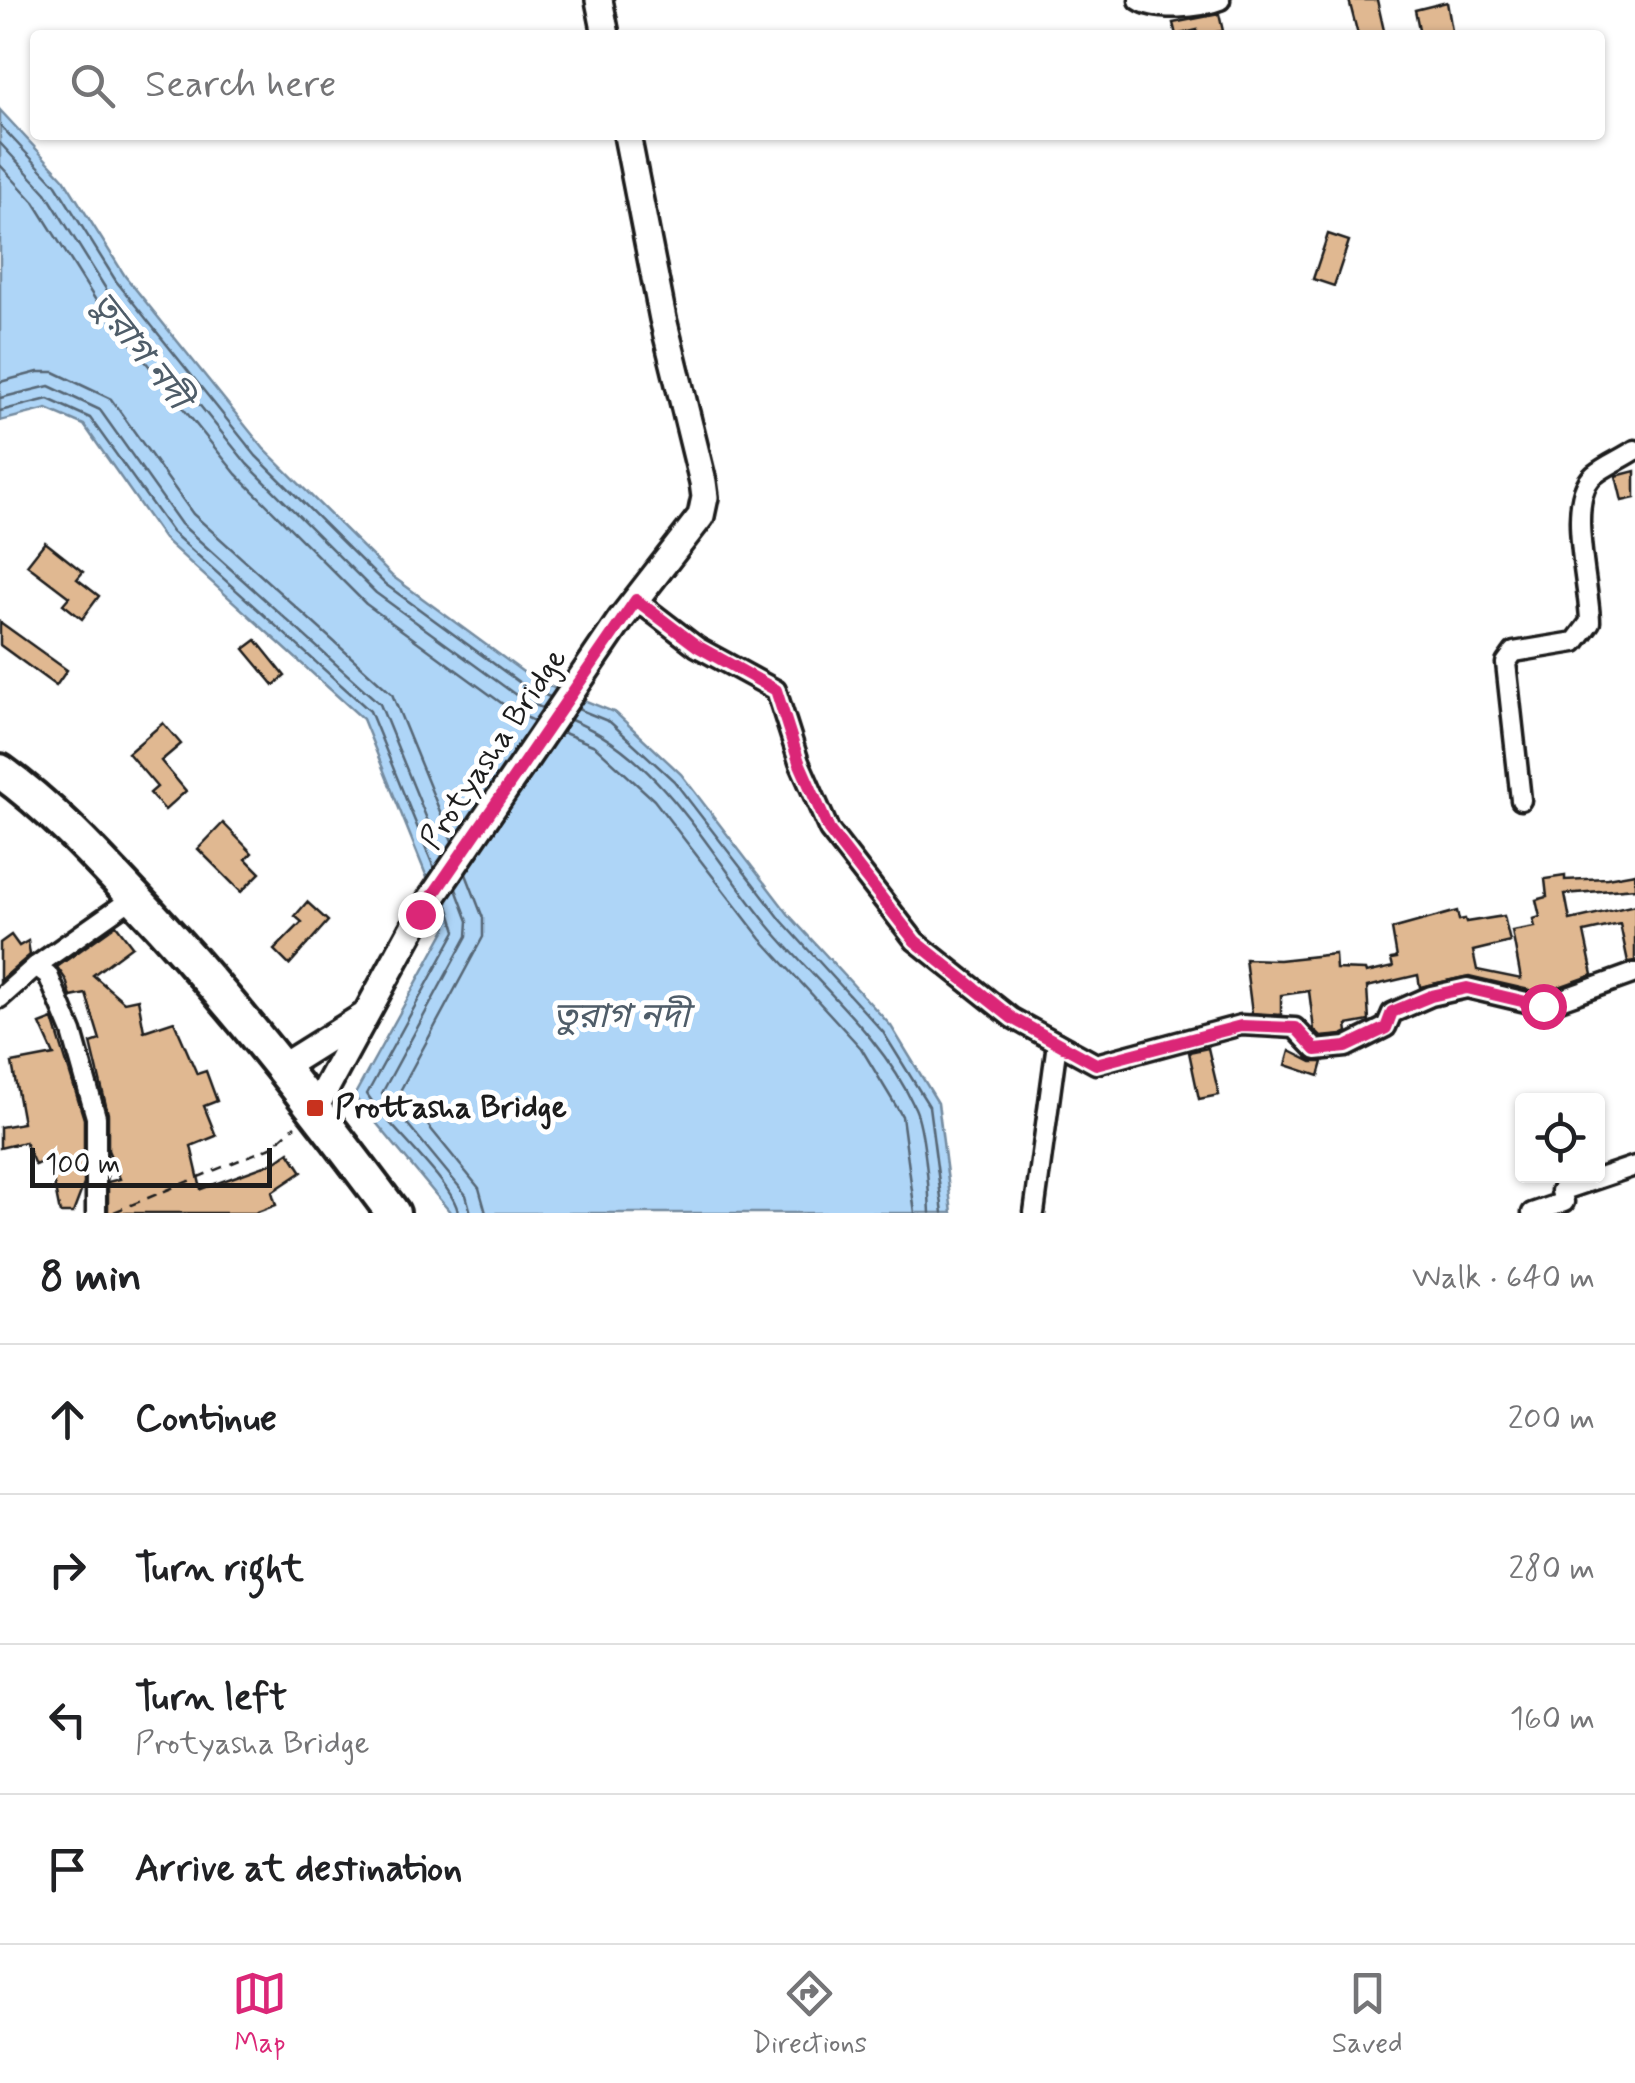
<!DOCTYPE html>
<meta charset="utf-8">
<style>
:root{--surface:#fff;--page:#f2f2f2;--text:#202124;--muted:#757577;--line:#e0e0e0;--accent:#db2777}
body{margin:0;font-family:Mynerve,"Noto Sans Bengali",sans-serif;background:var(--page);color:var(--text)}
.controls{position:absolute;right:30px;bottom:30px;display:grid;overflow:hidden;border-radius:10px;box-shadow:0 2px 8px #0004}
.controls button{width:90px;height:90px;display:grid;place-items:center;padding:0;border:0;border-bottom:2px solid var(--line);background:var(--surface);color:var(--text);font:50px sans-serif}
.scale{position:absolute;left:30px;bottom:25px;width:242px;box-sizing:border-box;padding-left:10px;border:5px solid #1c1c1c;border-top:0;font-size:28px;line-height:35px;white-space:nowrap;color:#1c1c1c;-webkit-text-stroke:8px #fff;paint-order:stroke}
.stop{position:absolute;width:30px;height:30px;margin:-22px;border:8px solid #db2777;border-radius:50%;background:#fff}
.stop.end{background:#db2777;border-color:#fff;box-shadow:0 2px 10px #0008}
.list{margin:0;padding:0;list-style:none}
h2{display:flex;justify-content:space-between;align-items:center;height:130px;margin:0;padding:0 40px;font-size:42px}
h2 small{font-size:32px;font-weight:400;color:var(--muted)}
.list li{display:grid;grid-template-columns:65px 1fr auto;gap:30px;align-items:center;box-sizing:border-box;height:150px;padding:0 40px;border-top:2px solid var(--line)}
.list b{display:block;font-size:38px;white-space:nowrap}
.list p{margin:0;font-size:32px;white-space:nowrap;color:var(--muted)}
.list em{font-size:32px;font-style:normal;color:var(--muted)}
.icon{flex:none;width:55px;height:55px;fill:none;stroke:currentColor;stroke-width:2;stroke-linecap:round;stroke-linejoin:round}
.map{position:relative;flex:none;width:1635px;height:1213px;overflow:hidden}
.search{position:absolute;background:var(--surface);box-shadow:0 2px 8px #0004;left:30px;right:30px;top:30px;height:110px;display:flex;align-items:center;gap:25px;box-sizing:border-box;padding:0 35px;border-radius:10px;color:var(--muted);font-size:38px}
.sheet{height:730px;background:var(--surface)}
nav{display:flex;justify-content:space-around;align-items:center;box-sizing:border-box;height:140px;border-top:2px solid var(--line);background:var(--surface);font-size:28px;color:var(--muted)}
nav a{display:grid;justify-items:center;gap:5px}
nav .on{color:var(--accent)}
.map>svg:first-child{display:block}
.water{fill:#aed5f7;stroke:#748b9f;stroke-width:2.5}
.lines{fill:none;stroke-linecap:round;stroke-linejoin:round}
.shore{stroke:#566674;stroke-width:2.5}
.building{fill:#e0b891;stroke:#1c1c1c;stroke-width:2.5}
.street-casing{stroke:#1c1c1c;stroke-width:25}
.secondary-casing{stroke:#1c1c1c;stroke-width:32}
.highway-casing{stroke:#1c1c1c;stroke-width:40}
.path{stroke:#1c1c1c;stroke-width:2.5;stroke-dasharray:10 8;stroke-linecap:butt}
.street{stroke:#fff;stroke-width:18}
.secondary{stroke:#fff;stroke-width:25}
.highway{stroke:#fff;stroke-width:32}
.route{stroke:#db2777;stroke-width:12}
.poi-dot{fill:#c8321e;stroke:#fff;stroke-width:4}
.labels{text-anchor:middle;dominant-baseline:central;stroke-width:10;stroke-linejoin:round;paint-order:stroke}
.street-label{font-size:32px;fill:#1c1c1c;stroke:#fff}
.poi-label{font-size:32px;font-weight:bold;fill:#1c1c1c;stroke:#fff;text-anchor:start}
.water-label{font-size:35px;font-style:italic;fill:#4f5d69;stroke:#fff}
</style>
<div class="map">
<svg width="1635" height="1213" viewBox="0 0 1635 1213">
<rect width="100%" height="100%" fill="#fff"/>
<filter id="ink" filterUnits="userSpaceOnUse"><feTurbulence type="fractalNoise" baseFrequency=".01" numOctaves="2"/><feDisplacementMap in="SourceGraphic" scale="20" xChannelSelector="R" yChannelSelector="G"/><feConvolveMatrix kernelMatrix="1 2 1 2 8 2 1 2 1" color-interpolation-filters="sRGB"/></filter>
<g filter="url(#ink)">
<polygon class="water" points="0,110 64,179 125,276 264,449 392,576 534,680 616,713 681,774 789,915 891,1026 938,1103 952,1213 451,1213 354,1096 447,927 363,719 164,539 84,425 47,409 0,421"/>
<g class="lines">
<g class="shore">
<polyline points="0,125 56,185 116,281 256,456 385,584 527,688 550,697"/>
<polyline points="0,143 46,193 106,289 247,464 376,593 520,698 542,708"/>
<polyline points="0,165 34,202 95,299 236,474 366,604 511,710 534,721"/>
<polyline points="0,382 38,372 54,372 111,399 193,514 392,694 452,841"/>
<polyline points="0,398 49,386 100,410 181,524 380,704 442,856"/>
<polyline points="0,411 48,399 90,418 172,532 370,711 434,868"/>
<polyline points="578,709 610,722 674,781 782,921 883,1032 929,1106 943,1213"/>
<path d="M571 720C663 757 711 858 773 931 822 988 883 1038 915 1108 924 1127 929 1189 930 1213"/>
<polyline points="562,732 595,746 654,800 761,939 861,1048 902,1116 915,1213"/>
<polyline points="466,874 483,918 483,937 400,1091 479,1188 486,1213"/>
<polyline points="456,889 468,921 467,936 382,1093 466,1195 471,1213"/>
<path d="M447 902 456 931 367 1094C385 1124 455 1184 458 1213"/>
</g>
</g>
<g class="building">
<polygon points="1349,0 1377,0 1385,35 1358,35"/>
<polygon points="1447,2 1452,31 1420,34 1415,10"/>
<polygon points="1219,14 1223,31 1198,35 1197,30 1176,35 1173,23"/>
<polygon points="1328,234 1349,241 1334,286 1313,279"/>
<polygon points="1635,471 1635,498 1622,501 1616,476"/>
<polygon points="45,542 83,572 77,579 99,596 82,619 63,604 69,597 27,565"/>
<polygon points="0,622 67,670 56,686 0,645"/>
<polygon points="256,640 285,676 274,685 244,649"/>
<polygon points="163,723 181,744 161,761 186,791 165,810 150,793 157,787 128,753"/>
<polygon points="223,823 252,853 246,859 260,873 241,892 198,849"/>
<polygon points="1635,873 1635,888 1565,894 1570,920 1635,905 1635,961 1628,962 1620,924 1584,932 1593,975 1542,993 1469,976 1420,987 1418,975 1367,987 1369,1021 1347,1025 1348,1032 1342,1035 1321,1037 1314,1030 1309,991 1281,995 1281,1015 1252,1013 1245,959 1279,960 1335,954 1336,969 1365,970 1366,973 1393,967 1391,959 1397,958 1392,929 1457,911 1459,920 1465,919 1466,922 1504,916 1510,942 1473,951 1477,970 1521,979 1512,931 1535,927 1533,919 1540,917 1536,900 1547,897 1545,879 1565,876 1565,880 1607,878"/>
<polygon points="307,902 328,921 289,965 274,950 302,922 295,916"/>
<polygon points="116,925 132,946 93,975 124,1002 138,999 144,1031 174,1021 197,1074 206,1071 217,1101 204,1106 216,1136 191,1146 201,1189 273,1163 289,1152 302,1172 272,1192 276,1205 255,1213 108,1213 108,1182 120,1179 108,1150 108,1114 91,1043 100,1040 86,994 71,997 66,980 57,967"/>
<polygon points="11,935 19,946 28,941 30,955 0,981 0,943"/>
<polygon points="53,1019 84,1119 84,1184 73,1213 60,1213 49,1158 35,1165 25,1142 0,1148 0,1127 23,1123 12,1063 54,1055 40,1024"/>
<polygon points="1208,1048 1219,1095 1199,1099 1189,1052"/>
<polygon points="1290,1051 1312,1062 1323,1062 1319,1076 1286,1065"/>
</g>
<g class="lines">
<g class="street-casing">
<g id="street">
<path d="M1139 0C1157 12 1200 8 1220 0"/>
<polyline points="636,600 697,647 776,690 799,762 829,830 915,941 1012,1018 1096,1064 1241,1025 1295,1028 1316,1050 1346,1047 1386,1027 1392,1013 1431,996 1467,988 1543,1006 1635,973"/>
<path d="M1521 800 1506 663 1514 652 1575 642 1590 622C1590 586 1565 500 1594 475 1606 465 1622 459 1635 450"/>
<polyline points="36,966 48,975 72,1032 96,1117 96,1213"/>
<polyline points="0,998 36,966 134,897"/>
<polyline points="1034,1213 1057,1043"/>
<polyline points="1532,1213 1564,1202 1561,1191 1635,1166"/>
</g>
</g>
<g class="secondary-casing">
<g id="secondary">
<polyline points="599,0 606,35"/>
<polyline points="282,1067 362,1017"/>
<polyline points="315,1108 420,915 621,619 701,516 705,497 703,482 663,319 627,135"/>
</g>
</g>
<g class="highway-casing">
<path id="highway" d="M0 771C50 807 91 851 133 896 227 995 311 1103 393 1213"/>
</g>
<polyline class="path" points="114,1212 271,1147 295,1126"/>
<use href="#street" class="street"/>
<use href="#secondary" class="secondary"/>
<use href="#highway" class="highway"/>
</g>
</g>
<g class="lines" filter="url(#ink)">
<polyline class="route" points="420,914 636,600 697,646 776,690 799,762 829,830 915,941 1012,1018 1096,1064 1241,1026 1296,1028 1316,1050 1346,1047 1386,1028 1392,1012 1431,996 1467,988 1543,1006"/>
</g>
<rect class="poi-dot" x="305" y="1098" width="20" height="20" rx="5"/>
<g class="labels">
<g class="street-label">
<text transform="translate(494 749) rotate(-56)">Protyasha Bridge</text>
</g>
<g class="poi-label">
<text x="335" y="1108">Prottasha Bridge</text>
</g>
<g class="water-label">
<text transform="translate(140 351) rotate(52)">তুরাগ নদী</text>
<text x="621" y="1017">তুরাগ নদী</text>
</g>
</g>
</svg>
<div class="controls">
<button><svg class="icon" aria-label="locate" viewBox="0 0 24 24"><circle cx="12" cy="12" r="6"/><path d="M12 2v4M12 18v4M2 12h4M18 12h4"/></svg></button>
</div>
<div class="scale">100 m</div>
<div class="stop" style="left:1543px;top:1006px"></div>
<div class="stop end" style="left:420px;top:914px"></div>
<div class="search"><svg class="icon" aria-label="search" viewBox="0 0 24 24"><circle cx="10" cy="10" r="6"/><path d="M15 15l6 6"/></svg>Search here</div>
</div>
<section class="sheet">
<h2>8 min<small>Walk · 640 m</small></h2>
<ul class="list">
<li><svg class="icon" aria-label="ahead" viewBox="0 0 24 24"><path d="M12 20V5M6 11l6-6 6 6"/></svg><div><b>Continue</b></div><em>200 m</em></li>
<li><svg class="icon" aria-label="right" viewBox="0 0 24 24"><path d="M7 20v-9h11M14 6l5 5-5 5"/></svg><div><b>Turn right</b></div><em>280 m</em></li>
<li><svg class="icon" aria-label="left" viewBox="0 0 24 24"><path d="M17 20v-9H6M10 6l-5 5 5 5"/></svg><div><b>Turn left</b><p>Protyasha Bridge</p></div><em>160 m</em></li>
<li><svg class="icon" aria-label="arrive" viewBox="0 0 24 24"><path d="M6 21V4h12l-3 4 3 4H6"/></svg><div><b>Arrive at destination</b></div></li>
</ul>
</section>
<nav>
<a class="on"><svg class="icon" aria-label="map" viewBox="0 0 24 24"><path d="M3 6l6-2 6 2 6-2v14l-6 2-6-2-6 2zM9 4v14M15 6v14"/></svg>Map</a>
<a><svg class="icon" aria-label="directions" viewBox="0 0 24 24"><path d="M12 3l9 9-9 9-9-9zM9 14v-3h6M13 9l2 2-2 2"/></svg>Directions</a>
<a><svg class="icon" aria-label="saved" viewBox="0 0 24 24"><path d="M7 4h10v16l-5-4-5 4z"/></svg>Saved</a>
</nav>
